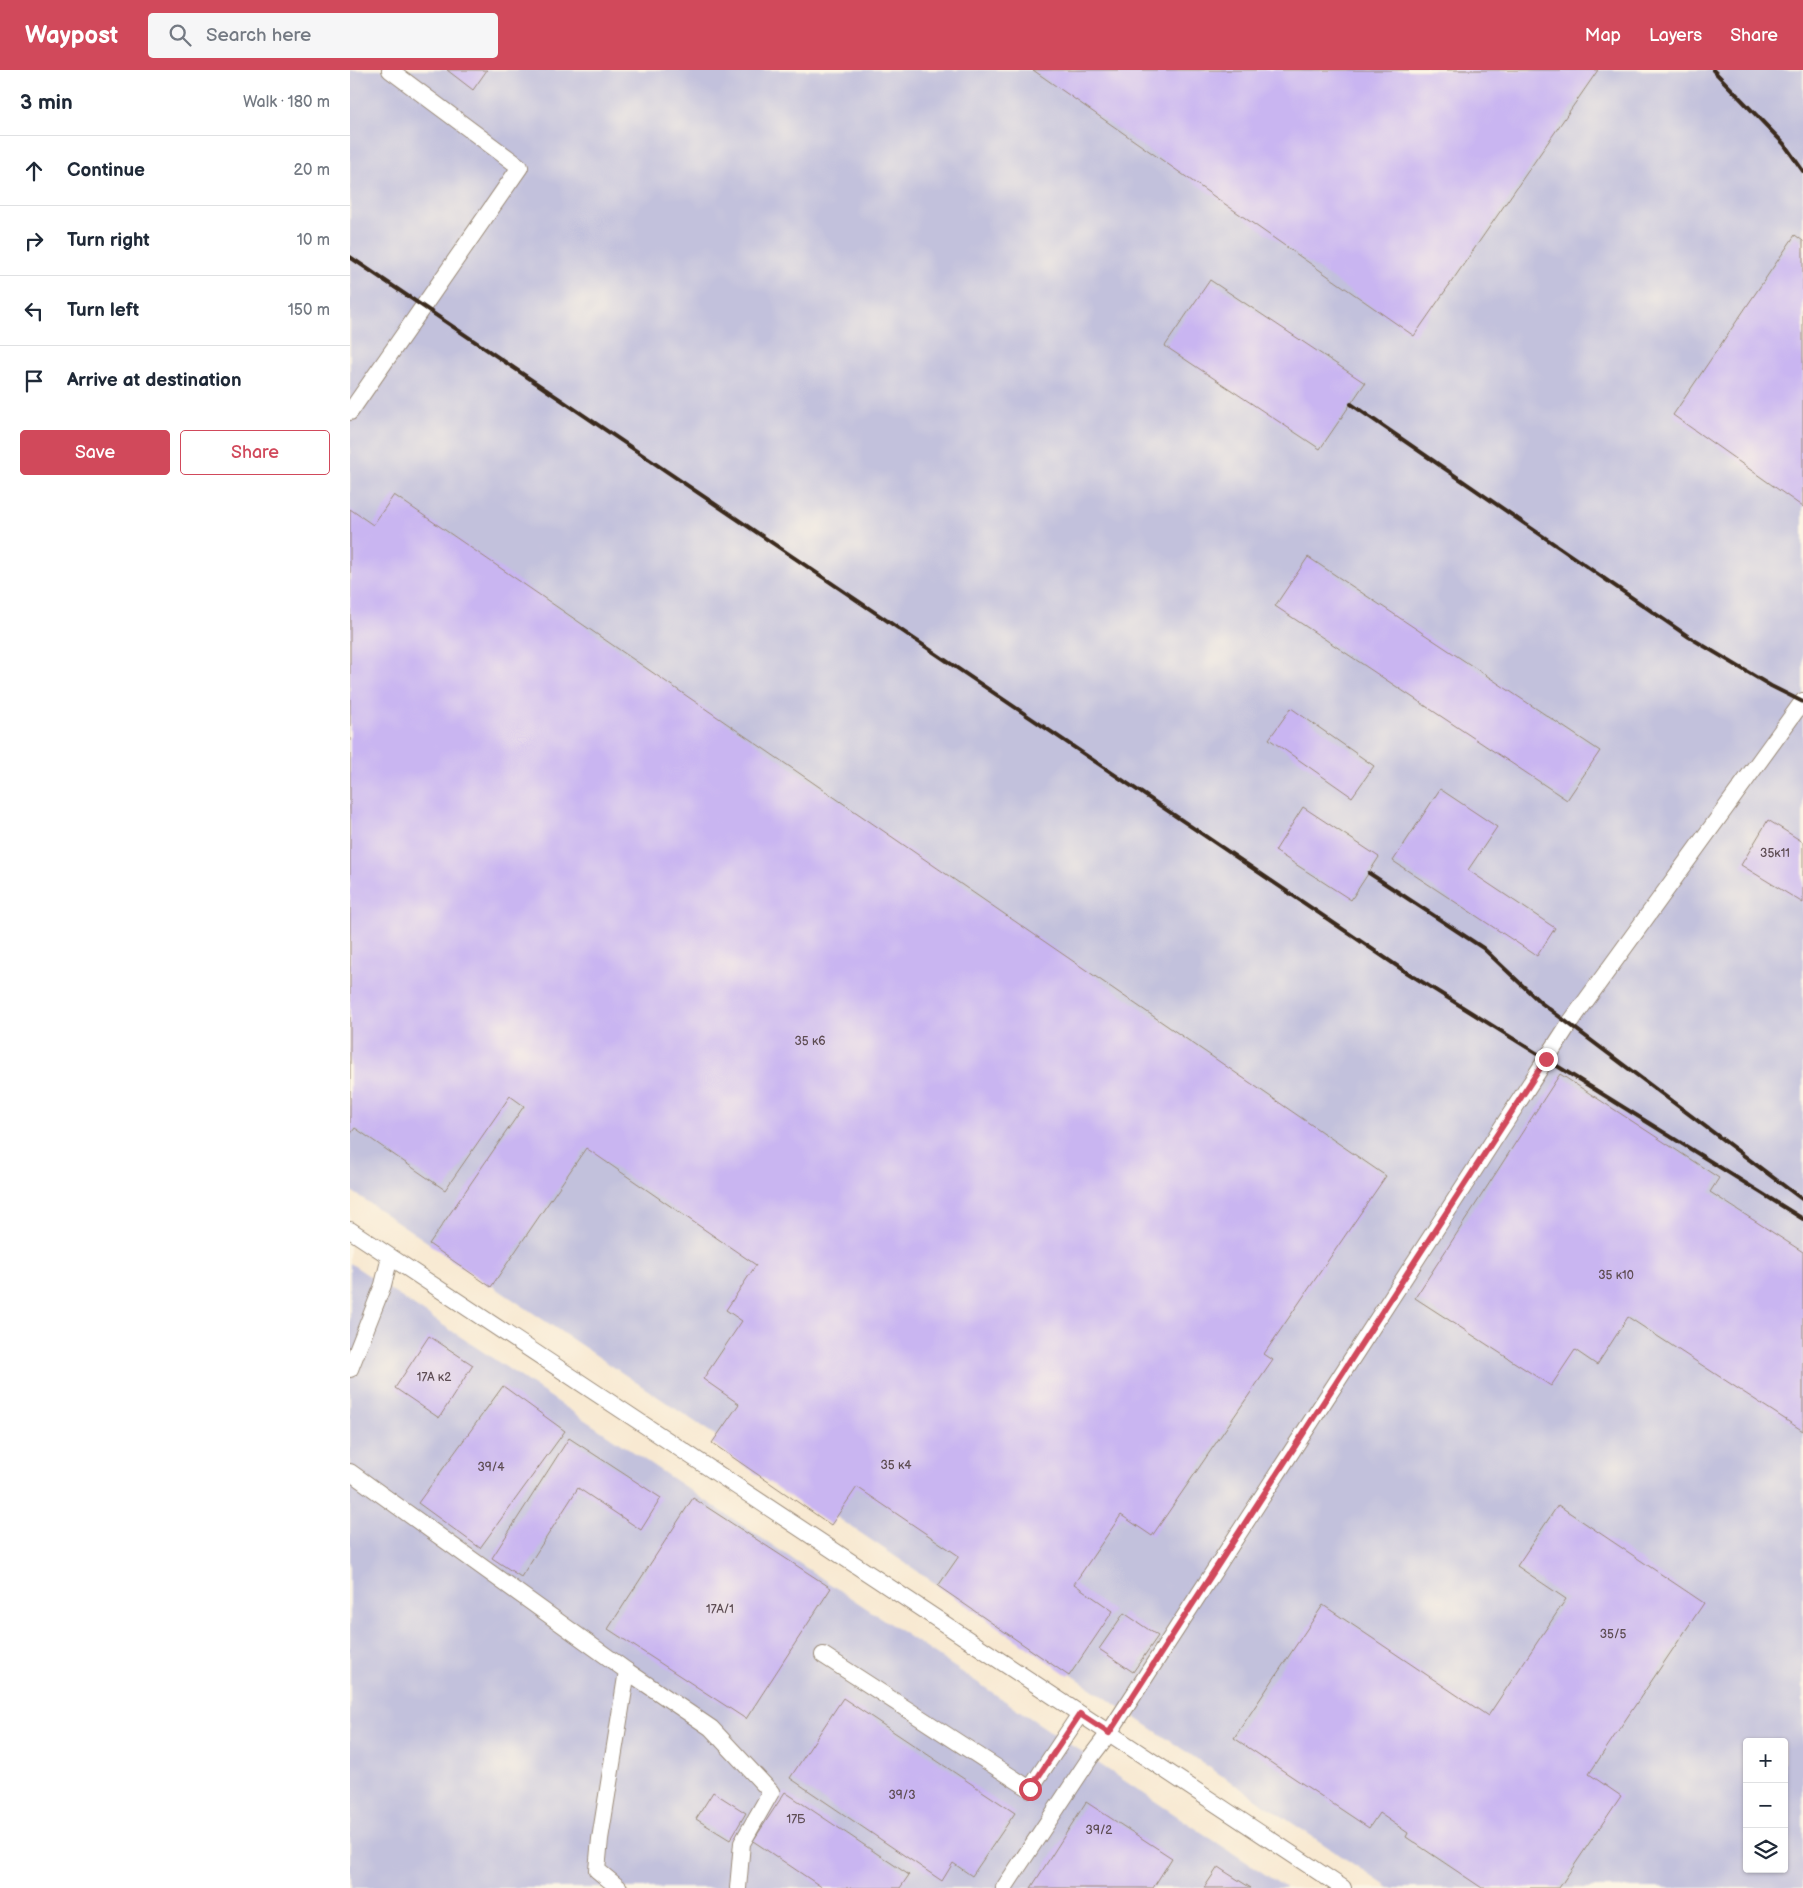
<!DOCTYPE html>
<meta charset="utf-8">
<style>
:root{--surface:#fff;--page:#f6f6f7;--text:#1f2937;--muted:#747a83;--line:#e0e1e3;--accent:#d1495b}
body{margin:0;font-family:"Balsamiq Sans",sans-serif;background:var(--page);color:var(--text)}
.controls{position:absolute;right:15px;bottom:15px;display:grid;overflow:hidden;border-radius:5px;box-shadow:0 1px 4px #0004}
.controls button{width:45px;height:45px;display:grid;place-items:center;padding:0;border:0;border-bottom:1px solid var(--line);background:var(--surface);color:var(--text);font:25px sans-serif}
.stop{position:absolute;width:15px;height:15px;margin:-11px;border:4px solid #d1495b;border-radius:50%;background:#fff}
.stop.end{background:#d1495b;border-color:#fff;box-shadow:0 1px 5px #0008}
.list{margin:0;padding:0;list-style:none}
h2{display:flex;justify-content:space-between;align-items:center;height:65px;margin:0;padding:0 20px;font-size:21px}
h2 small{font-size:16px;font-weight:400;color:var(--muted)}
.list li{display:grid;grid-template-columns:32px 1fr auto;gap:15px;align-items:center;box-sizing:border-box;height:70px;padding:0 20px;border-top:1px solid var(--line)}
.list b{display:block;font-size:19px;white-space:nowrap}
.list em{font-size:16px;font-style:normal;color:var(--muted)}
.actions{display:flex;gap:10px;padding:15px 20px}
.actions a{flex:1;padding:11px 0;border:1px solid var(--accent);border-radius:5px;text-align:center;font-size:18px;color:var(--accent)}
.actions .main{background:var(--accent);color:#fff}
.icon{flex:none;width:28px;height:28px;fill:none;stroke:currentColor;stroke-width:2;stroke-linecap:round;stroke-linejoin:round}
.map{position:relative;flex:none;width:1453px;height:1818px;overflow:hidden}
header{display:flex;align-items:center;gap:30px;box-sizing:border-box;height:70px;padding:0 25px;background:var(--accent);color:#fff}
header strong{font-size:24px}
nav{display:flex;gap:28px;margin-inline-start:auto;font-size:18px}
.search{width:350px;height:45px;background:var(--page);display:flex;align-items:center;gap:12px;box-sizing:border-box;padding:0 18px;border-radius:5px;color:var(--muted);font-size:19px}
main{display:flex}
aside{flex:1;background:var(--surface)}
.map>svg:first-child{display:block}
.industrial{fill:#c2c1dc;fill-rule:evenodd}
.building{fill:#c9b5f1}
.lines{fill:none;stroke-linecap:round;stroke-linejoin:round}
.lane-casing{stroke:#9a8a78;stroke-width:18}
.lane{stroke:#fff;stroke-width:16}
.rail{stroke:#3b2a1e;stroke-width:4}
.route{stroke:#d1495b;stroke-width:6}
.labels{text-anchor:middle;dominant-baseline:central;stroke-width:4;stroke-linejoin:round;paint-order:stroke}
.number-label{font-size:12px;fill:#5e4d53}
</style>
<header>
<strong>Waypost</strong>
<div class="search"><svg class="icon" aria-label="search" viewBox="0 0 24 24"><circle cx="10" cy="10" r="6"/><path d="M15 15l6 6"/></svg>Search here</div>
<nav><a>Map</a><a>Layers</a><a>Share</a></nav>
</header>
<main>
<aside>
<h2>3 min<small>Walk · 180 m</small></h2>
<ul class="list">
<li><svg class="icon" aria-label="ahead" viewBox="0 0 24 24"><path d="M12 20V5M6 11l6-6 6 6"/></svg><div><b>Continue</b></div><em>20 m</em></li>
<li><svg class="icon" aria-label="right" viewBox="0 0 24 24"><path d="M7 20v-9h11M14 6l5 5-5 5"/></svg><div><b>Turn right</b></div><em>10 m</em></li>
<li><svg class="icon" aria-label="left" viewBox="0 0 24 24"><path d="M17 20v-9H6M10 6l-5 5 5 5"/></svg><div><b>Turn left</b></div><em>150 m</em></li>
<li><svg class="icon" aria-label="arrive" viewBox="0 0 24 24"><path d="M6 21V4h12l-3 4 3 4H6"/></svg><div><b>Arrive at destination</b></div></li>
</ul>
<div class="actions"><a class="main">Save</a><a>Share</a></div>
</aside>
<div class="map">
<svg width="1453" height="1818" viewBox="0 0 1453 1818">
<rect width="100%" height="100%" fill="#fcf5e5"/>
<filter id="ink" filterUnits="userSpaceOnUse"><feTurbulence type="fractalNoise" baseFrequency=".02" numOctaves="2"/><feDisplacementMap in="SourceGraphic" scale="10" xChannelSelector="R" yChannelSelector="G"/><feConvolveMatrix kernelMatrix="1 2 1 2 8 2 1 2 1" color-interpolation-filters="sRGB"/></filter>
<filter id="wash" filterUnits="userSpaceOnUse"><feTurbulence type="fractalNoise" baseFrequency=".0096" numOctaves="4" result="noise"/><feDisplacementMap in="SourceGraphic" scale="20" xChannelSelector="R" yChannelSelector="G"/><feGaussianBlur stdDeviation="1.12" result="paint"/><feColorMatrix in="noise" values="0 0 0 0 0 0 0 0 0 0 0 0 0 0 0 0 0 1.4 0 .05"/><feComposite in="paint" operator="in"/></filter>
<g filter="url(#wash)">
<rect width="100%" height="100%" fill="#f8e9d2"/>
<g class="industrial">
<path d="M0 0H1453V1818H1039L0 1120ZM1397 1672H1434V1799H1397Z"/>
<polygon points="0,1193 866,1772 936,1818 0,1818"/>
</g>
<g id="blocks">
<g class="building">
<polygon points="97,0 137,0 123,20"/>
<polygon points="683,0 1248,0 1064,266"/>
<polygon points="1445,165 1453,171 1453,437 1323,345"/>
<polygon points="860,210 1015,313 970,379 815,276"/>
<polygon points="44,425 1036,1106 914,1284 923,1290 802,1466 771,1445 724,1514 763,1541 719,1606 588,1516 609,1486 507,1417 481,1455 362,1373 389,1334 353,1309 392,1251 376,1240 406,1195 236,1078 141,1217 79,1174 174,1036 160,1026 95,1120 5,1058 0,1065 0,439 23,455"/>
<polygon points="958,487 1250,681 1217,730 925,536"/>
<polygon points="941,638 1024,696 1002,727 919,669"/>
<polygon points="1090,719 1147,757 1118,800 1205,858 1187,886 1043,791"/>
<polygon points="953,737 1029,787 1001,830 925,781"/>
<polygon points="1418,750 1453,772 1453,833 1391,795"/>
<polygon points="1210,1004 1369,1108 1360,1122 1453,1182 1453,1361 1278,1247 1247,1295 1225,1280 1201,1316 1065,1228"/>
<polygon points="79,1266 123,1295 89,1348 45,1318"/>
<polygon points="153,1316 215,1361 130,1478 68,1433"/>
<polygon points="219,1368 311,1428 291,1460 228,1418 171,1507 142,1488"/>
<polygon points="343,1428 481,1518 396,1649 258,1559"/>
<polygon points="1208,1435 1354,1533 1239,1704 1271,1726 1209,1818 1132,1818 1056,1767 1058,1763 1029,1743 1019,1758 884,1668 973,1535 1138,1646 1216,1529 1167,1496"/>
<polygon points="774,1543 808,1566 783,1602 749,1579"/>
<polygon points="493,1628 665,1743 622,1806 603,1793 592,1811 440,1708"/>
<polygon points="363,1722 396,1743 380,1770 346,1749"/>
<polygon points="435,1722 559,1805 550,1818 473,1818 403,1771"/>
<polygon points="736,1732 822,1788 803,1818 681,1818"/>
<polygon points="868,1797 874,1801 901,1818 854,1818"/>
</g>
</g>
</g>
<g filter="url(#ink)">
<use href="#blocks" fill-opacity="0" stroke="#9a8a78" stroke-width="1"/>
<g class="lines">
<g class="lane-casing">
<g id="lane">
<polyline points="0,342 170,97 40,0"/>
<polyline points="0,1160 993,1818"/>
<polyline points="0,1299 33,1215 40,1187"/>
<polyline points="0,1402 277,1601 250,1769 247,1800 269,1818"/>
<polyline points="473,1585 680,1719 730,1644"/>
<polyline points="277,1601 361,1658 421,1722 392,1773 388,1818"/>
<polyline points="654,1818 740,1688 759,1663 1219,954 1453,631"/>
</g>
</g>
<use href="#lane" class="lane"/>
<g class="rail">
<polyline points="1363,0 1434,74 1453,101"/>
<polyline points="0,187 1053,900 1453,1149"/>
<polyline points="1001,334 1339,567 1421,616 1453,632"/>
<polyline points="1019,803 1133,878 1190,932 1453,1130"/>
</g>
</g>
</g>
<g class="lines" filter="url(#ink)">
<polyline class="route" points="680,1719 730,1644 759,1663 1196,989"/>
</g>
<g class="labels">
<g class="number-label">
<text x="1425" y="783">35к11</text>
<text x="460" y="971">35 к6</text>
<text x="1266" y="1205">35 к10</text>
<text x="84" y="1307">17А к2</text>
<text x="546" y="1395">35 к4</text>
<text x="141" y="1397">39/4</text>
<text x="370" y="1539">17А/1</text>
<text x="1263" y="1564">35/5</text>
<text x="552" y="1725">39/3</text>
<text x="446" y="1749">17Б</text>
<text x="749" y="1760">39/2</text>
</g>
</g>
</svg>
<div class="controls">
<button>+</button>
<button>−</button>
<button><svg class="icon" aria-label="layers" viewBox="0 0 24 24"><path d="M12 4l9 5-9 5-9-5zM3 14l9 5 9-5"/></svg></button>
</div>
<div class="stop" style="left:680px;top:1719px"></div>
<div class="stop end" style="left:1196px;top:989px"></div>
</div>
</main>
